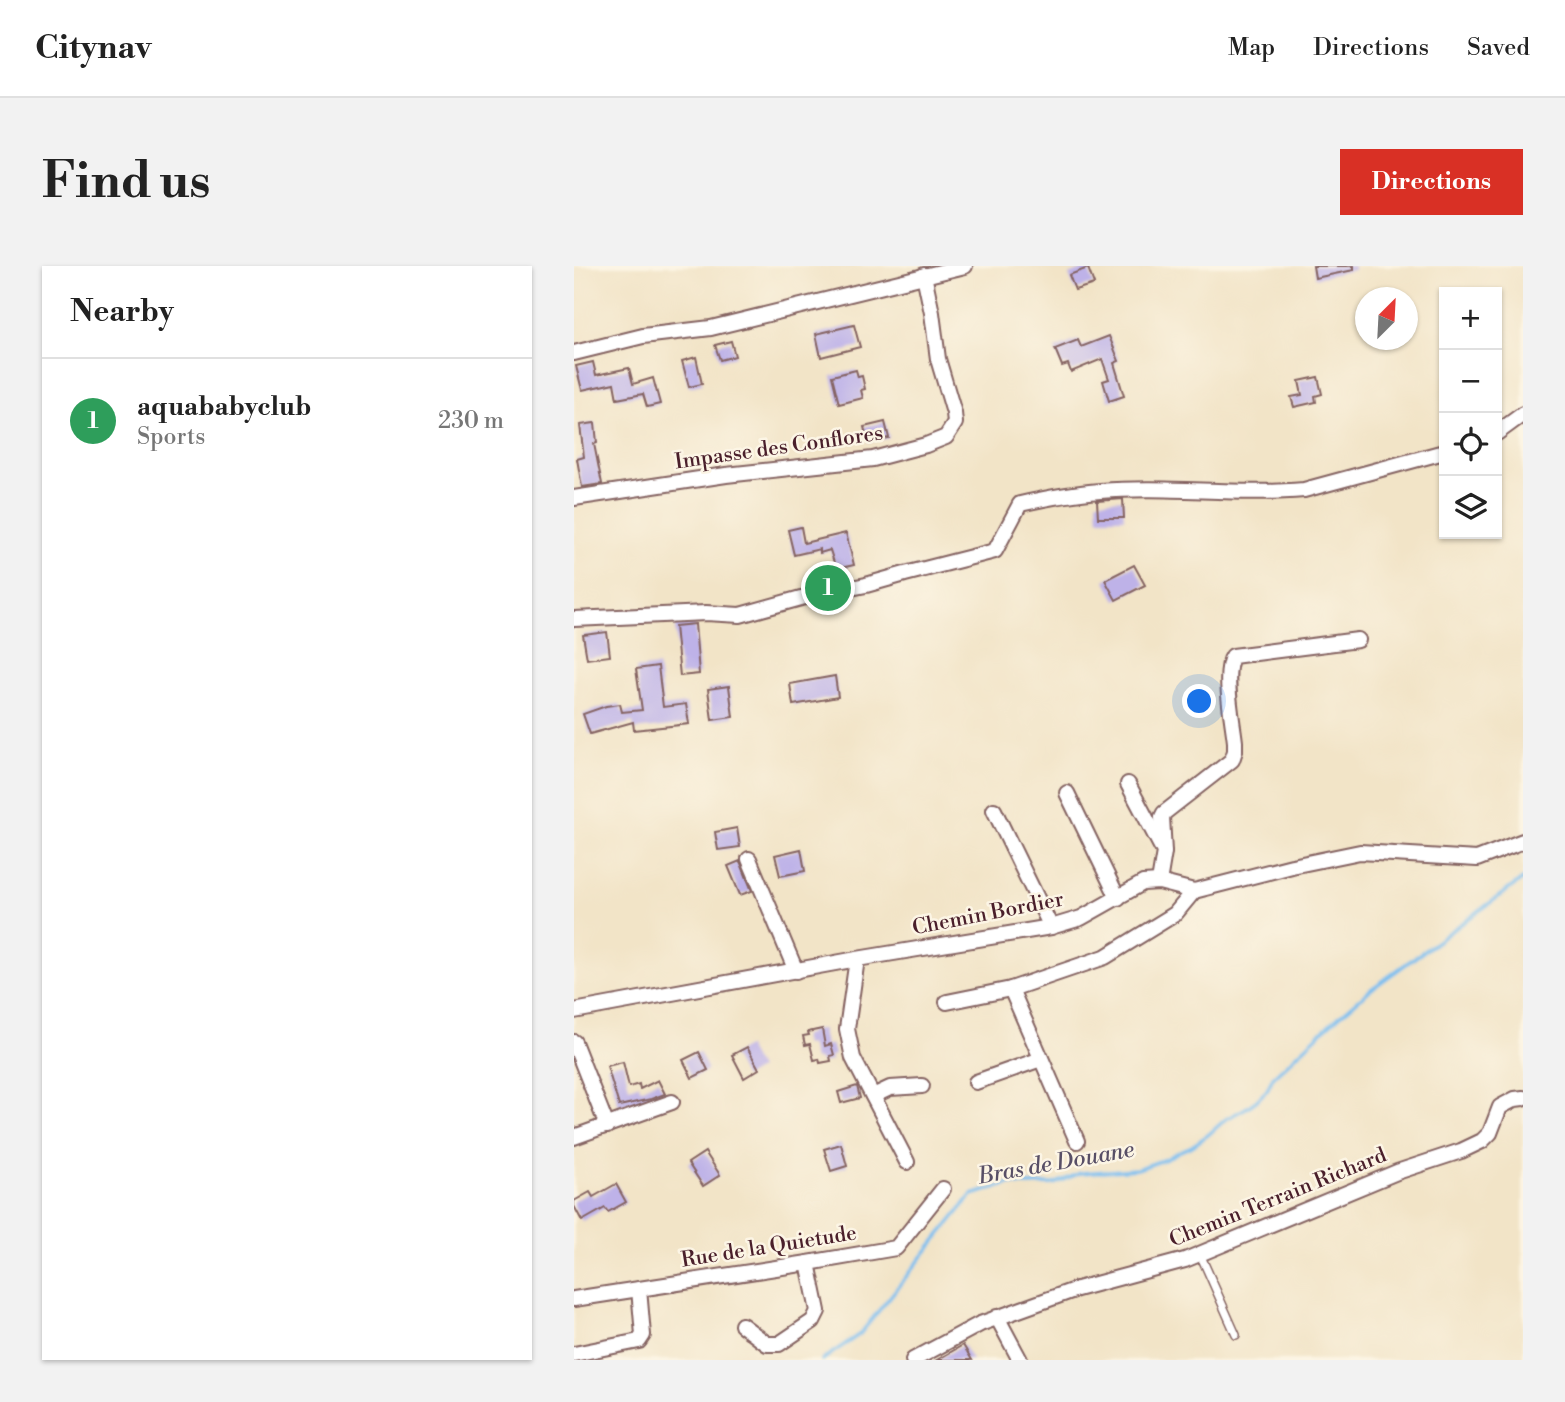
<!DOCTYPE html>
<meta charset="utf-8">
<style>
:root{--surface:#fff;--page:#f2f2f2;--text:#222;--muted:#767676;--line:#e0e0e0;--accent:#d93025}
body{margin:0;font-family:"Libre Bodoni",serif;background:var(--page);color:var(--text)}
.controls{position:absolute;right:21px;top:21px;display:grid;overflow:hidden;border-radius:0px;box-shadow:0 2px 5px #0004}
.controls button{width:63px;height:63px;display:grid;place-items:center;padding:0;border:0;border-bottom:2px solid var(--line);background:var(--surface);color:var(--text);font:35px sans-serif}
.compass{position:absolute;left:781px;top:21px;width:63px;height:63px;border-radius:50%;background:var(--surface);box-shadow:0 2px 5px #0004;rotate:24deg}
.you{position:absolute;left:626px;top:436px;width:24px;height:24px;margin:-18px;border:5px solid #fff;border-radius:50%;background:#1a73e8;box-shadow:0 0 0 10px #1a73e833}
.badge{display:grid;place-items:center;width:46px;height:46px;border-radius:50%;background:var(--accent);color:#fff;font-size:23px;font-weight:700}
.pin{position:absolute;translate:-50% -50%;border:4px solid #fff;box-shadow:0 2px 7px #0006}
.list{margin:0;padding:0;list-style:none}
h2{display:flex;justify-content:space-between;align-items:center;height:91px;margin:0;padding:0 28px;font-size:30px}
h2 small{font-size:23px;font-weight:400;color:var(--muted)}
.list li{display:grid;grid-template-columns:46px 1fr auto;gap:21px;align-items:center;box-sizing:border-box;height:126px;padding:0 28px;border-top:2px solid var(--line)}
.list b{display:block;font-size:26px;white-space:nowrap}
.list p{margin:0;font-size:23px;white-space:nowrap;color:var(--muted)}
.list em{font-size:23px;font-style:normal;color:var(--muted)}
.icon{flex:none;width:38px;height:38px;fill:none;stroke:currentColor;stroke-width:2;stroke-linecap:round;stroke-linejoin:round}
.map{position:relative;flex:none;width:949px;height:1094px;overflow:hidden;border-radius:0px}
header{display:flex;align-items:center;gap:42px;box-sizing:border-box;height:98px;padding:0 35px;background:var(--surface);border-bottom:2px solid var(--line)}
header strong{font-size:33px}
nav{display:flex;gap:38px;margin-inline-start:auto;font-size:24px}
.intro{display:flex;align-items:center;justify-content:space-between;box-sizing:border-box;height:168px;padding:0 42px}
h1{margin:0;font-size:49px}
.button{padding:18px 32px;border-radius:0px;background:var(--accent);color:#fff;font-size:24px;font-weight:700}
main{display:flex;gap:42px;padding:0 42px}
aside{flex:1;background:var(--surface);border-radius:0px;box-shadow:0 2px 5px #0004}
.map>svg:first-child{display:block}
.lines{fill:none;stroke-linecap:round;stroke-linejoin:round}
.stream{stroke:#79bef0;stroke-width:3.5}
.building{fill:#beb2e8}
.service-casing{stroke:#856462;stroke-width:10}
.minor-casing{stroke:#856462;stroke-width:18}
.service{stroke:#fff;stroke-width:7}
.minor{stroke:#fff;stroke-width:14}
.labels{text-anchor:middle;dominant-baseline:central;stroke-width:5;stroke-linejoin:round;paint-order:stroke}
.street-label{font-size:21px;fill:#4a1f2b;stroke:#fcf5e5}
.water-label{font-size:23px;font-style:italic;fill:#584f66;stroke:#fcf5e5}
</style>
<header>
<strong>Citynav</strong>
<nav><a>Map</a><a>Directions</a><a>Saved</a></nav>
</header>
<div class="intro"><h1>Find us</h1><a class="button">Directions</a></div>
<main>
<aside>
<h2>Nearby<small></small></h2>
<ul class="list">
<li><span class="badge" style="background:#2e9e5b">1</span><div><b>aquababyclub</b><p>Sports</p></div><em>230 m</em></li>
</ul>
</aside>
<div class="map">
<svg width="949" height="1094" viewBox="0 0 949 1094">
<rect width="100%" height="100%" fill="#fcf5e5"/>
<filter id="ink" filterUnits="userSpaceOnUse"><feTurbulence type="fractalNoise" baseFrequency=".0143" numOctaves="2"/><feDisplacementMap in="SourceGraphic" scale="14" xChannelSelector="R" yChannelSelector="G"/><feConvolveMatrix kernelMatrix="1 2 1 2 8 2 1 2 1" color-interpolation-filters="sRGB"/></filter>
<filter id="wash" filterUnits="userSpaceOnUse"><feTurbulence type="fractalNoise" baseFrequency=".00686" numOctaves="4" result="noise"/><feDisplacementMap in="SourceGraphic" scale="28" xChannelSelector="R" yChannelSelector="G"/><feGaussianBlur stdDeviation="1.57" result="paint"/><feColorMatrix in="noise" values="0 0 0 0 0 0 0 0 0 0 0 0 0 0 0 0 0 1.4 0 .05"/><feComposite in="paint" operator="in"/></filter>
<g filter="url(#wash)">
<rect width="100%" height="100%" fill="#f2e4c7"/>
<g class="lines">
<polyline class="stream" points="248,1094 286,1068 398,929 435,918 455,919 480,918 506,907 563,903 592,893 604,886 618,880 634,869 652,853 672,842 682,835 693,824 699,811 757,757 796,724 949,613"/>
</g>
<g id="blocks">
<g class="building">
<polygon points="739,0 780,0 780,4 741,12"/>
<polygon points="514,2 520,18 501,24 495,9"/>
<polygon points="280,59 286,81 247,91 242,68"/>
<polygon points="535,70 545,95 540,97 550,130 535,135 529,115 535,113 528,93 497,106 494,98 488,100 481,83 504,74 507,81"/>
<polygon points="157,75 161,90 146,94 141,79"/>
<polygon points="122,91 128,118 115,121 108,95"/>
<polygon points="19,96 22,109 55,102 59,118 79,112 86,138 73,141 69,128 43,133 40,117 8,124 2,100"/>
<polygon points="282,104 284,111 288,110 291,123 287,124 289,132 265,138 258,110"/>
<polygon points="744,111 748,128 741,130 742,136 720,141 717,131 728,129 725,115"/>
<polygon points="311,156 315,172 294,176 290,161"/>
<polygon points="21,157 23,177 20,178 28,218 8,221 3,193 10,191 6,159"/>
<polygon points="549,233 550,252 524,252 523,235"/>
<polygon points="227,261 230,277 272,267 280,299 262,303 256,284 246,287 246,283 220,289 214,264"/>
<polygon points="560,299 571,319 542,334 531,314"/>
<polygon points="121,358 125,408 106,410 101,360"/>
<polygon points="33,366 36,390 13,393 9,369"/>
<polygon points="84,400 89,441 112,438 115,458 60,464 59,456 16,468 9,448 32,440 46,438 48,446 68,444 62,403"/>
<polygon points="261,410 264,431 219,439 216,418"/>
<polygon points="155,420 159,451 138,454 134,423"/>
<polygon points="163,562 166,581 144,584 141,566"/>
<polygon points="227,583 231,605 206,610 201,589"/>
<polygon points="166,595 178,625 166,629 154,600"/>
<polygon points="248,763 251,780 257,778 260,789 256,790 257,795 246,797 245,793 240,794 236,778 231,779 229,770 235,769 234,766"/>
<polygon points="173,781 185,803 170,812 158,789"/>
<polygon points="125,786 134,804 118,812 109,794"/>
<polygon points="49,796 55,821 65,818 66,823 84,814 91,828 77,833 45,840 33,800"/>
<polygon points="283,820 286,832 267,837 264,826"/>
<polygon points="267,878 273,900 257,905 250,883"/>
<polygon points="131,886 146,909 129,920 114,897"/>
<polygon points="42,918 52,936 34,946 31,942 8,955 0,940 0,935 16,926 19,931"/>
<polygon points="389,1079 398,1094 363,1094"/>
</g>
</g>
</g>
<g filter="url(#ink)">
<use href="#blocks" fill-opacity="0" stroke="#856462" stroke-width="2"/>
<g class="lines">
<g class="service-casing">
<polyline id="service" points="626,988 662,1069"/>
</g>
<g class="minor-casing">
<g id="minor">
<polyline points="0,87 69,70 137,62 391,0"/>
<polyline points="923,167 949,148"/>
<polyline points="0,232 152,209 299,193 352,179 372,171 381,157 380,147 364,93 358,47 350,9"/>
<path d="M0 353 132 347 166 349 227 332 292 319 331 308 421 285 446 238C473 232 499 227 526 225 594 219 662 230 730 224L870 186"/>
<polyline points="554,518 590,586 585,616"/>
<polyline points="493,527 544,632"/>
<polyline points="420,544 477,661"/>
<path d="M590 586 588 551 590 547 658 494 661 485V476C659 456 648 405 659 390L784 374"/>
<polyline points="175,593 222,705"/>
<polyline points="283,693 273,763 279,792 333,896"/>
<polyline points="437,723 503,875"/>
<polyline points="373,736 437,723 531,691 601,648 620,625"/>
<polyline points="0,745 283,693 477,661 507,652 569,617 585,616 620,625 718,600 786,586 903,593 949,575"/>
<polyline points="0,776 33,860"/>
<polyline points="402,816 467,793"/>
<polyline points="299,830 316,822 348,820"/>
<polyline points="0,871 98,836"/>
<polyline points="0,1033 234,997 322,982 369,923"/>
<polyline points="423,1051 446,1094"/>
<polyline points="168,1059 193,1078 205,1078 239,1055 244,1045 234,997"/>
<polyline points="0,1088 65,1075 69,1069 65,1023"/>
<polyline points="339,1094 406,1058 503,1023 611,994 823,906 887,885 908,875 916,867 926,841 941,833 949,832"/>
</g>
</g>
<use href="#service" class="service"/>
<use href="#minor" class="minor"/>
</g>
</g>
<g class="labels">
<g class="street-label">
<text transform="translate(205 182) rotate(-8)">Impasse des Conflores</text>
<text transform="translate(414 648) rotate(-11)">Chemin Bordier</text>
<text transform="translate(704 932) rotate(-22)">Chemin Terrain Richard</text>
<text transform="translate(195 981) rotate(-9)">Rue de la Quietude</text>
</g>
<g class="water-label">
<text transform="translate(482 897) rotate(-10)">Bras de Douane</text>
</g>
</g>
</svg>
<div class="controls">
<button>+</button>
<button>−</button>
<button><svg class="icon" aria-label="locate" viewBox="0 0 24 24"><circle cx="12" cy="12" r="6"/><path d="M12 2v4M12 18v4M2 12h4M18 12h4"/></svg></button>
<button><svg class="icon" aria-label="layers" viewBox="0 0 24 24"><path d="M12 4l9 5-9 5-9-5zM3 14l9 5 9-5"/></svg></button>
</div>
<svg class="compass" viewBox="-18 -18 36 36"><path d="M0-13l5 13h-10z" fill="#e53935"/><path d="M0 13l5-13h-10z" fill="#767676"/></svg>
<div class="you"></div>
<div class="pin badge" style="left:254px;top:322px;background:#2e9e5b">1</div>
</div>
</main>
